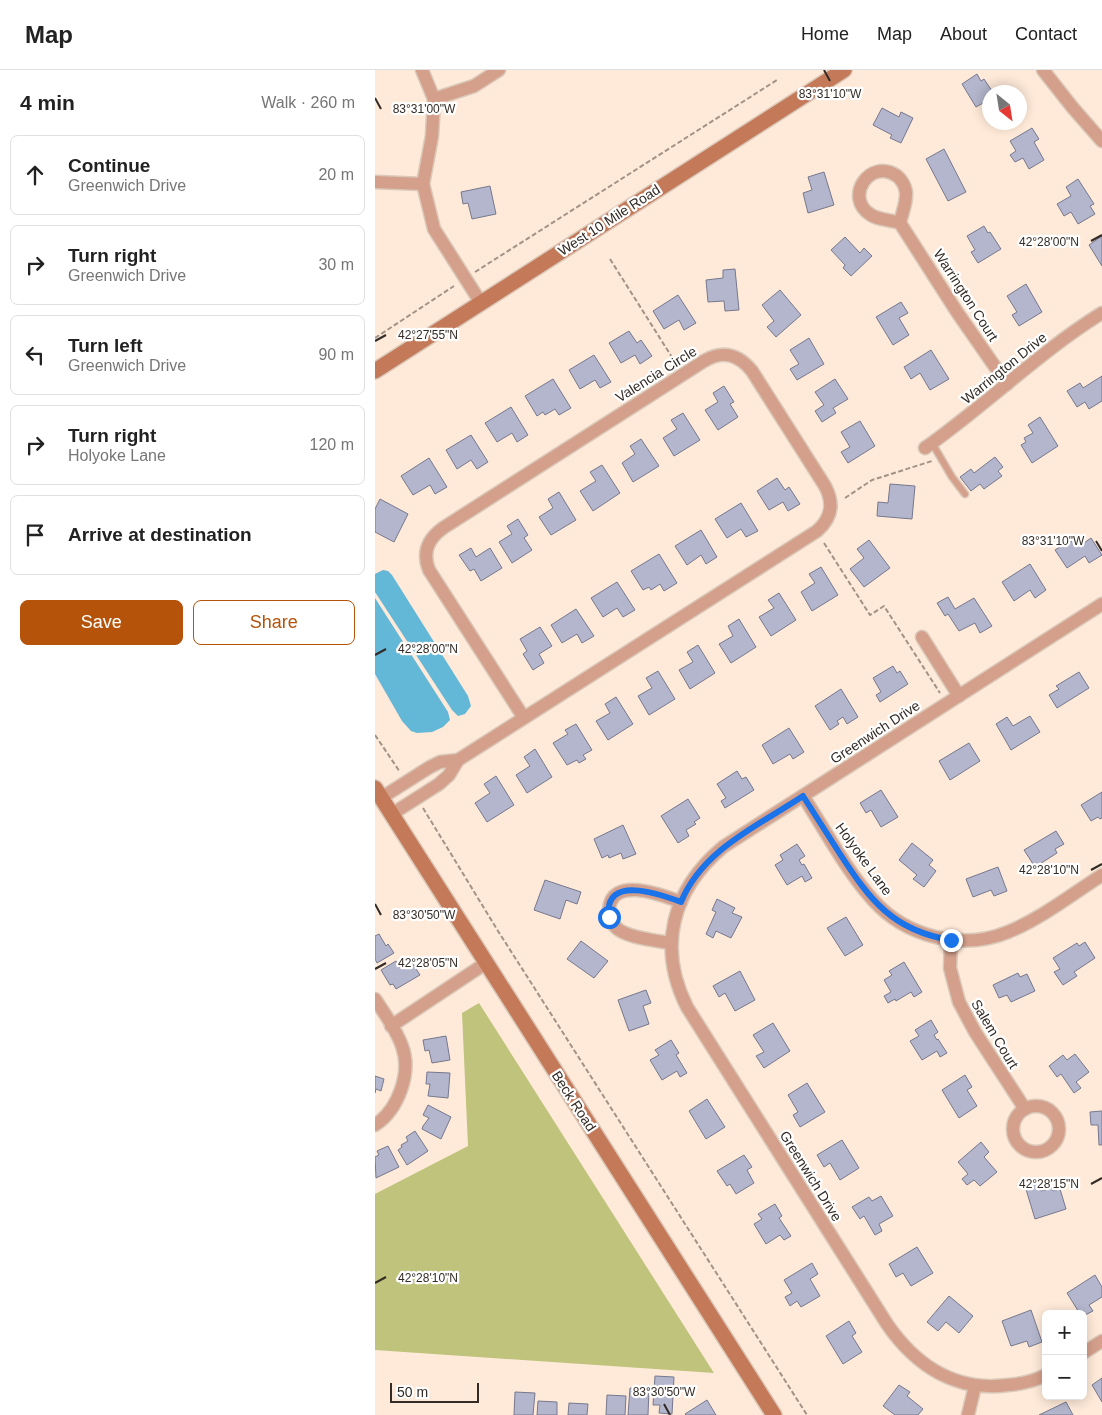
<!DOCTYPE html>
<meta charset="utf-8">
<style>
:root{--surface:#fff;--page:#f6f6f6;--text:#222;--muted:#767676;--line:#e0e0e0;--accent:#b45309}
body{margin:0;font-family:Helvetica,sans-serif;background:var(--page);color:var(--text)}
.controls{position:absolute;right:15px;bottom:15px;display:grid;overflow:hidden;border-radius:8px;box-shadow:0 2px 12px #0003}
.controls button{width:45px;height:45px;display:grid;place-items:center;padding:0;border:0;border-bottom:1px solid var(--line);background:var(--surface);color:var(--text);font:25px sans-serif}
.compass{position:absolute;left:607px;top:15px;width:45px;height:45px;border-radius:50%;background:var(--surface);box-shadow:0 2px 12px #0003;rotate:150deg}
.scale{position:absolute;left:15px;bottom:12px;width:89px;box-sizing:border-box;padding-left:5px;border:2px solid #332b25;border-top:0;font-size:14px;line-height:18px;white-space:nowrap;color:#332b25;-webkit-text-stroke:4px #fff;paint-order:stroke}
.stop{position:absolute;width:15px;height:15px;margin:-11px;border:4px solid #1a73e8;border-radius:50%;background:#fff}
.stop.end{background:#1a73e8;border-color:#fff;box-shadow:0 1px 5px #0008}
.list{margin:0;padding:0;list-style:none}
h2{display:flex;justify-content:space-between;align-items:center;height:65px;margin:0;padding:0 20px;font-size:21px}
h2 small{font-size:16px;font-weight:400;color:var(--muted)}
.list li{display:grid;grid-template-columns:32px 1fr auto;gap:15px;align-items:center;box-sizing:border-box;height:80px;margin:0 10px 10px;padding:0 10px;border:1px solid var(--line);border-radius:8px}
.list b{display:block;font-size:19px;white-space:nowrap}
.list p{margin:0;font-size:16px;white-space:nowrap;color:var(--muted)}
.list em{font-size:16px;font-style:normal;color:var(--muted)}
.actions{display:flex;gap:10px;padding:15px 20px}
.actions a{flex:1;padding:11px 0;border:1px solid var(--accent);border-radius:8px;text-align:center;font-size:18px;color:var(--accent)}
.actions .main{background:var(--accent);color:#fff}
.icon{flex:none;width:28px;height:28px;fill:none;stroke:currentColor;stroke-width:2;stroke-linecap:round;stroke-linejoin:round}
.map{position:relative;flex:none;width:727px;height:1345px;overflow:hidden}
header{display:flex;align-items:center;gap:30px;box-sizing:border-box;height:70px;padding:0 25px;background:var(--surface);border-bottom:1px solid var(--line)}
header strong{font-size:24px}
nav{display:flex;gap:28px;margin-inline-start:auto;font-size:18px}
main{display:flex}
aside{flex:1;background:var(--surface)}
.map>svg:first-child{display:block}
.forest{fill:#bfc37b}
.water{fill:#63b7d7}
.building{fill:#b4b6cd;stroke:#76788d}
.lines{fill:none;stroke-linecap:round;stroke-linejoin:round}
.service-casing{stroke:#dac8b9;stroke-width:9}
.minor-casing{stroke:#dac8b9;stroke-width:15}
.secondary-casing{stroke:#dac8b9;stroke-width:18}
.path{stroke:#a29387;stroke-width:2;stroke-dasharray:5 2.5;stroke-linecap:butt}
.service{stroke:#d4a08b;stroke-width:6}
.minor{stroke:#d4a08b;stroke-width:12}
.secondary{stroke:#c47959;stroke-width:15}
.route{stroke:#1a73e8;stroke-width:6}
.ticks{fill:none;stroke:#332b25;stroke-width:2}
.labels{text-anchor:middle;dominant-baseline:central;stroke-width:4.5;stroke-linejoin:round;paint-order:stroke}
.street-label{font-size:14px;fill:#332b25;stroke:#fff}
.ticks-label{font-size:12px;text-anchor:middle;fill:#332b25;stroke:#fff;stroke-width:4.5;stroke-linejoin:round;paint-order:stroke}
</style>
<header>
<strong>Map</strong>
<nav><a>Home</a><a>Map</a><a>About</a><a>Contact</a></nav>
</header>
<main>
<aside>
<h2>4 min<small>Walk · 260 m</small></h2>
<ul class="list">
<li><svg class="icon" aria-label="ahead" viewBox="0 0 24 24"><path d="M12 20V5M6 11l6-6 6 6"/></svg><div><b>Continue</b><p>Greenwich Drive</p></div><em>20 m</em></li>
<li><svg class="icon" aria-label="right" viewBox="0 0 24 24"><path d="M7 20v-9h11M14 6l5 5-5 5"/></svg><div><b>Turn right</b><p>Greenwich Drive</p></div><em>30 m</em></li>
<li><svg class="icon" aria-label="left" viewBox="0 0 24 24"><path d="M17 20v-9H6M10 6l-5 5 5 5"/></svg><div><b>Turn left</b><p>Greenwich Drive</p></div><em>90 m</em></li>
<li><svg class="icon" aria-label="right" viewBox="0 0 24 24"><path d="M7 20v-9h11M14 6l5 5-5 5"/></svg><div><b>Turn right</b><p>Holyoke Lane</p></div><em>120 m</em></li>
<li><svg class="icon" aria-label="arrive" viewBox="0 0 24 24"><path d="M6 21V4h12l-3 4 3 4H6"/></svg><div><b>Arrive at destination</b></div></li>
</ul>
<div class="actions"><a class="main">Save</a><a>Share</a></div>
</aside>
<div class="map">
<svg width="727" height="1345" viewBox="0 0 727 1345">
<rect width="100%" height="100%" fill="#ffead9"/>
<polygon class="forest" points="104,933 339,1303 0,1280 0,1124 93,1076 87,943"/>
<g class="water">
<polygon points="8,500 13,501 17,505 93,626 96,636 90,644 83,646 77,640 0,522 0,504"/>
<polygon points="0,528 73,642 75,650 68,657 57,662 42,663 36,661 27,651 0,604"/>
</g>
<g class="building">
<polygon points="602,4 606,11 609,9 617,21 622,18 624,22 614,22 614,39 613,40 608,33 601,37 587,14"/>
<polygon points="507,38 524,47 526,42 538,48 526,73 515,68 517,65 498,55"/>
<polygon points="657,58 664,69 659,72 669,90 654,99 648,88 640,92 635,85 641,81 635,71"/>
<polygon points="569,79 591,122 573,131 551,89"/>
<polygon points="449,102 459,135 433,143 428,123 437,120 433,107"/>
<polygon points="703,109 719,134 715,136 720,144 703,154 696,142 689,146 682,134 696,126 691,117"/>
<polygon points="115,116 121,144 97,149 93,133 88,134 86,122"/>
<polygon points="609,156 613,163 615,162 626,179 603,193 596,182 600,180 592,166"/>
<polygon points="727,166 727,196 714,175"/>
<polygon points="470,167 485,183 489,178 497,186 476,206 468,198 470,195 456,180"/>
<polygon points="360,199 364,240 350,241 349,231 333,232 331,210 348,208 348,200"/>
<polygon points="651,214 667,242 644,256 637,245 642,242 632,226"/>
<polygon points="405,220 426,245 401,267 392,257 399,251 387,235"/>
<polygon points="303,225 321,253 309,260 304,250 289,259 278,241"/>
<polygon points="526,232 533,243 524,248 534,265 518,275 501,247"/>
<polygon points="254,261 262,273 266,270 277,286 265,294 260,285 246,293 234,273"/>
<polygon points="434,268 449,294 422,310 415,299 424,294 415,280"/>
<polygon points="556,280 574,309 555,320 545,303 536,309 529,297"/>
<polygon points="219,285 236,312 225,318 220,310 205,319 194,300"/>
<polygon points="727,306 727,331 714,339 710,332 702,337 692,321 705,313 708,318"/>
<polygon points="178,309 196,338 184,345 180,339 170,345 168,342 162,346 150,326"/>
<polygon points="460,309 473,329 458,338 461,343 447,352 440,341 449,335 440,322"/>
<polygon points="349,316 359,332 355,334 363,347 343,360 330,340 343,332 338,323"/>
<polygon points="136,337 153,365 142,372 137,363 122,372 110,353"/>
<polygon points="308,343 325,370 299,386 288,368 302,359 296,350"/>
<polygon points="665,347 683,376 657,393 646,375 651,372 649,368 658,363 653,355"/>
<polygon points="485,351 500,376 473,393 466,382 475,377 466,362"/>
<polygon points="96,365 113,392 102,399 96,390 82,399 71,380"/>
<polygon points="266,369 284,396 258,412 247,393 260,384 255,376"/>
<polygon points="620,387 628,397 623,401 627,406 609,419 605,414 596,421 585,407 596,399 599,403"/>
<polygon points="54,388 72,417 60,424 55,415 38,425 26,406"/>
<polygon points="227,395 245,423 218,441 205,421 221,411 215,402"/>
<polygon points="402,408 410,420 414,417 425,434 413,441 408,432 394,440 382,421"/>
<polygon points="515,414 540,416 537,449 502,446 503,432 513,433"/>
<polygon points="184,422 201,450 176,465 164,447 178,438 173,429"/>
<polygon points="5,429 33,444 19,472 0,462 0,439"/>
<polygon points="366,433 383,461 371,467 366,459 352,468 340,449"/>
<polygon points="143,449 153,465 149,468 157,480 137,493 124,472 137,464 132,456"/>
<polygon points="326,460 342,487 331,494 326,485 312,495 300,476"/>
<polygon points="693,466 696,472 705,466 709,473 716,468 727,485 714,493 710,486 692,498 680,480 685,477 682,472"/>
<polygon points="494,470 515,498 489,517 475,499 489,488 482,479"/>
<polygon points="96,478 101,487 115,478 127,498 106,511 99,499 95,501 84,485"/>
<polygon points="284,484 302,513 289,521 285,514 276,520 274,517 268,520 256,501"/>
<polygon points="655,494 671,520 660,528 655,520 639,531 627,512"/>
<polygon points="446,497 463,525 437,541 426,522 440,513 434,504"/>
<polygon points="242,512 260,540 248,547 242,538 228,547 216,528"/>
<polygon points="404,523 421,550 396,566 384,547 399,538 393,530"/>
<polygon points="573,527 580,539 599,528 617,556 605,563 600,553 584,561 573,544 570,546 562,533"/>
<polygon points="201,539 219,566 207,573 202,564 187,573 176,555"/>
<polygon points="364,549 381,577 356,593 344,574 358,566 353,556"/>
<polygon points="165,557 177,576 164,584 169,593 158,600 148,584 152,581 145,569"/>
<polygon points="323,575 340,603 315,619 304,600 318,592 312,582"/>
<polygon points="518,596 522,603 525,601 533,614 505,632 501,625 506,622 498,608"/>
<polygon points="283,601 300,629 274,645 263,626 277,618 271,608"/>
<polygon points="704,602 714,618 682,638 674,625 684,619 681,616"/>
<polygon points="466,619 483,647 472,654 468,647 462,651 464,654 455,660 440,636"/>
<polygon points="241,627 258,654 233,670 221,651 235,643 230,634"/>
<polygon points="655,646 665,662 636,680 621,654 632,647 638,656"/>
<polygon points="201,654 217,680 208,685 211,689 204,693 202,690 192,695 178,673 193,664 190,660"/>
<polygon points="414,658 429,682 418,689 415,684 398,694 387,675"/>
<polygon points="594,673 605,691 575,710 564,691"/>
<polygon points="160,679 177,707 152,723 141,705 155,696 149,687"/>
<polygon points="362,701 367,709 371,707 379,720 350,738 346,731 351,728 342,714"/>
<polygon points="121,706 139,735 112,752 100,733 115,723 109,714"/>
<polygon points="506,720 523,747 506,757 496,740 491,743 485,733"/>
<polygon points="727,722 727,748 725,749 723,747 716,751 706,735"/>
<polygon points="313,729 325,748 319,752 321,754 311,760 314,766 303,773 286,746"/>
<polygon points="248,755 261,784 248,789 246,783 234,788 233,785 227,788 219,769"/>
<polygon points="681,761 689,774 680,779 682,783 660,797 649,780"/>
<polygon points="537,773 558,790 554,795 561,801 549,817 538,809 542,805 524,790"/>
<polygon points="422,774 430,786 424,790 427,795 429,794 437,808 430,812 427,806 412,815 400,795 408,790 405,785"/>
<polygon points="623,797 632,821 619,826 616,820 598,827 591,809"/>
<polygon points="170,810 206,822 202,834 191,830 185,849 159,840"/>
<polygon points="342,829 360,838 357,843 367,847 356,868 341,861 338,868 331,864 341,842 337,840"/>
<polygon points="471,847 488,875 470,886 452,858"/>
<polygon points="4,864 11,876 13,874 19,883 2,893 0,889 0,866"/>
<polygon points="206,871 233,891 219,908 192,889"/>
<polygon points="710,872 720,888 699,902 702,906 688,915 679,902 685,899 678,888 702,873 704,876"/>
<polygon points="21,891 25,898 36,891 45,905 21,919 18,914 15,915 6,900"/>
<polygon points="529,892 547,922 539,927 536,922 521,931 520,929 513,933 509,926 516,922 509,910 517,905 514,901"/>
<polygon points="365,901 380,930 360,941 350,923 344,927 338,916"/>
<polygon points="643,903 645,907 652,904 660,921 636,932 632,925 624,928 618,915"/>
<polygon points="271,920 276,933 268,936 274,954 254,961 243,930"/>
<polygon points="556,950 563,962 559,965 562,970 563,969 572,983 565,987 562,981 547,990 535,971 544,966 540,960"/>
<polygon points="398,953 415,981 389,998 381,986 389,982 378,965"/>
<polygon points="71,966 75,990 57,993 54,980 50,981 48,970"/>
<polygon points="296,970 304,983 301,985 312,1003 305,1007 302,1001 287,1010 275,990 284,985 280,980"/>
<polygon points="700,984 714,1002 701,1012 706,1018 699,1023 686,1004 682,1007 674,996 688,985 692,990"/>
<polygon points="52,1002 75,1003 73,1028 53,1026 55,1014 51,1014"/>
<polygon points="590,1005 597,1017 592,1020 602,1036 584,1048 567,1020"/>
<polygon points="0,1006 9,1009 6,1021 1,1019 0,1023"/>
<polygon points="432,1013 450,1042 425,1057 418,1045 423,1042 413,1025"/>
<polygon points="332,1029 350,1057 331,1069 314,1041"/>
<polygon points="53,1035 76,1047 66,1069 47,1059 48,1056 54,1048 48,1045"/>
<polygon points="727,1041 727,1075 724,1075 723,1055 716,1055 715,1042"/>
<polygon points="40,1061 53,1081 32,1095 23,1080 27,1077 26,1075 33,1071 31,1067"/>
<polygon points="467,1070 484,1098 465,1110 455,1093 449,1097 442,1085"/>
<polygon points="606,1072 614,1082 609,1087 622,1102 605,1116 599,1110 592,1115 587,1109 593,1104 583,1092"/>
<polygon points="13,1076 24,1097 1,1108 0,1087 4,1085 2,1081"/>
<polygon points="369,1085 377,1097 372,1100 379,1113 361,1124 355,1114 352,1116 342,1101"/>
<polygon points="663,1112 666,1121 677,1118 678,1121 685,1119 691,1139 660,1149 650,1116"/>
<polygon points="506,1126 518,1146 504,1154 507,1161 500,1165 489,1146 485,1149 477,1137 494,1127 497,1131"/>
<polygon points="400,1134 407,1146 404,1148 416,1166 409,1170 405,1165 391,1174 379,1154 387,1149 383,1144"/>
<polygon points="542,1177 558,1203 536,1216 528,1203 521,1207 514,1194"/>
<polygon points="437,1193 443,1204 435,1209 445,1226 426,1237 422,1231 415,1236 410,1227 417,1223 409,1210"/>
<polygon points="720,1205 727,1217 727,1227 714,1235 718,1241 708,1246 708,1244 705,1244 692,1223"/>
<polygon points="574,1226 598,1246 584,1263 571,1252 563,1261 552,1252"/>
<polygon points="656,1240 667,1272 654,1277 652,1271 636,1276 627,1251"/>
<polygon points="474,1251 481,1263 477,1266 487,1282 468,1294 451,1266"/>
<polygon points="280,1306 299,1307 297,1344 284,1343 285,1335 278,1335"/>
<polygon points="727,1308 727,1332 717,1315"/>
<polygon points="524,1315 535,1322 532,1326 548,1339 543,1345 520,1345 508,1336"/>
<polygon points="255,1318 274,1319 273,1345 253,1345"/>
<polygon points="140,1322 160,1323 158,1345 139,1345"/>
<polygon points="232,1325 251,1326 250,1345 231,1345"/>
<polygon points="332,1330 341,1345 311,1345 310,1344"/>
<polygon points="163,1331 182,1332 182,1345 162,1345"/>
<polygon points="691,1332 698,1345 664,1345"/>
<polygon points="194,1333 213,1334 212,1345 193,1345"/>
</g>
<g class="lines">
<g class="service-casing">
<polyline id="service" points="557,373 577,407 590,424"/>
</g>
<g class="minor-casing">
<g id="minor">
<polyline points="47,0 59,29 57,66 48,114 59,159 106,233"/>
<polyline points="668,0 698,38 727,71"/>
<polyline points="59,29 99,16 124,0"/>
<polyline points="0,112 48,114"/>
<path d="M525 153C527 143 532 132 531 122 530 116 527 110 522 106 495 87 468 128 496 145 504 150 516 150 525 153L582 242 632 314"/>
<path d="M550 378C611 335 664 282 727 243"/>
<polyline points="547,567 584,626"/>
<path d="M428 726C450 760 471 800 498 830 531 867 587 881 633 862 667 848 697 824 727 805"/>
<path d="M6 728 55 697 65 692 83 690 442 461C457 448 459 433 450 416L377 301C363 284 348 280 329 291L68 458C53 469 47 482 54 500L149 648"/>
<polyline points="17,744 64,714 74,705 83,690"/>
<polyline points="576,871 575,898 584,932 600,962 650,1039"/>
<path d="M296 873C282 871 256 868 244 860 238 856 233 848 234 840 236 805 287 825 306 832"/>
<path d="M0 929C10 944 21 959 27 976 37 1003 23 1040 0 1055"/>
<polyline points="16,956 111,893"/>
<circle cx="661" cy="1059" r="23"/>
<polyline points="708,1283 727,1271"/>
<path d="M671 1305C659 1311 646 1314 633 1315 581 1322 541 1296 512 1254L312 937C282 877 297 820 348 777L727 534"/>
<polyline points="593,1345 600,1316"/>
</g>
</g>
<g class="secondary-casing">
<g id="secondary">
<polyline points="0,301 469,0"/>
<polyline points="0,718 399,1345"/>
</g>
</g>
<g class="path">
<polyline points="235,189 300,292"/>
<polyline points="100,202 402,10"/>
<polyline points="0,268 79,216"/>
<polyline points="470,428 497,410 557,391"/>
<polyline points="449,473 495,545 509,536 565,623"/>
<polyline points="0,665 25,702"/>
<polyline points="48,738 123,861 432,1345"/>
</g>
<use href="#service" class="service"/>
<use href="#minor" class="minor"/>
<use href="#secondary" class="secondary"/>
</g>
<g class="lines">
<path class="route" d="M234 847C228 804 285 824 306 832 328 779 383 756 428 726 440 745 453 765 465 784 495 830 518 861 576 870"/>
</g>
<path class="ticks" d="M449 0 455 11M0 28 6 39M716 171 727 165M0 271 11 265M721 471 727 481M0 585 11 579M716 800 727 794M0 834 6 845M0 899 11 893M716 1114 727 1108M0 1213 11 1207M289 1334 295 1345"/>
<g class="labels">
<g class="street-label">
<text transform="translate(234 150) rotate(-33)">West 10 Mile Road</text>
<text transform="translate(591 225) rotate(57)">Warrington Court</text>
<text transform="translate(629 298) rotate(-39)">Warrington Drive</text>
<text transform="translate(281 304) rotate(-32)">Valencia Circle</text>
<text transform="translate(500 662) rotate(-33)">Greenwich Drive</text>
<text transform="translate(489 789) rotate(54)">Holyoke Lane</text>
<text transform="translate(620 964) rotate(59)">Salem Court</text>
<text transform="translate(199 1031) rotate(57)">Beck Road</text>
<text transform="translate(436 1106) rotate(58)">Greenwich Drive</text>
</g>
</g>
<g class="ticks-label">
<text x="455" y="28">83°31'10"W</text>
<text x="49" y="43">83°31'00"W</text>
<text x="674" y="176">42°28'00"N</text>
<text x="53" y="269">42°27'55"N</text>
<text x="678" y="475">83°31'10"W</text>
<text x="53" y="583">42°28'00"N</text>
<text x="674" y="804">42°28'10"N</text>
<text x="49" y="849">83°30'50"W</text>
<text x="53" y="897">42°28'05"N</text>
<text x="674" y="1118">42°28'15"N</text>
<text x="53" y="1212">42°28'10"N</text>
<text x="289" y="1326">83°30'50"W</text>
</g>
</svg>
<div class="controls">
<button>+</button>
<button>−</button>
</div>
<svg class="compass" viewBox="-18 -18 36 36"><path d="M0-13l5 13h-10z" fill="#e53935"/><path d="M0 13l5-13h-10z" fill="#767676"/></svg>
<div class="scale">50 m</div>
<div class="stop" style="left:234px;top:847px"></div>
<div class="stop end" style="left:576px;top:870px"></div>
</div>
</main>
